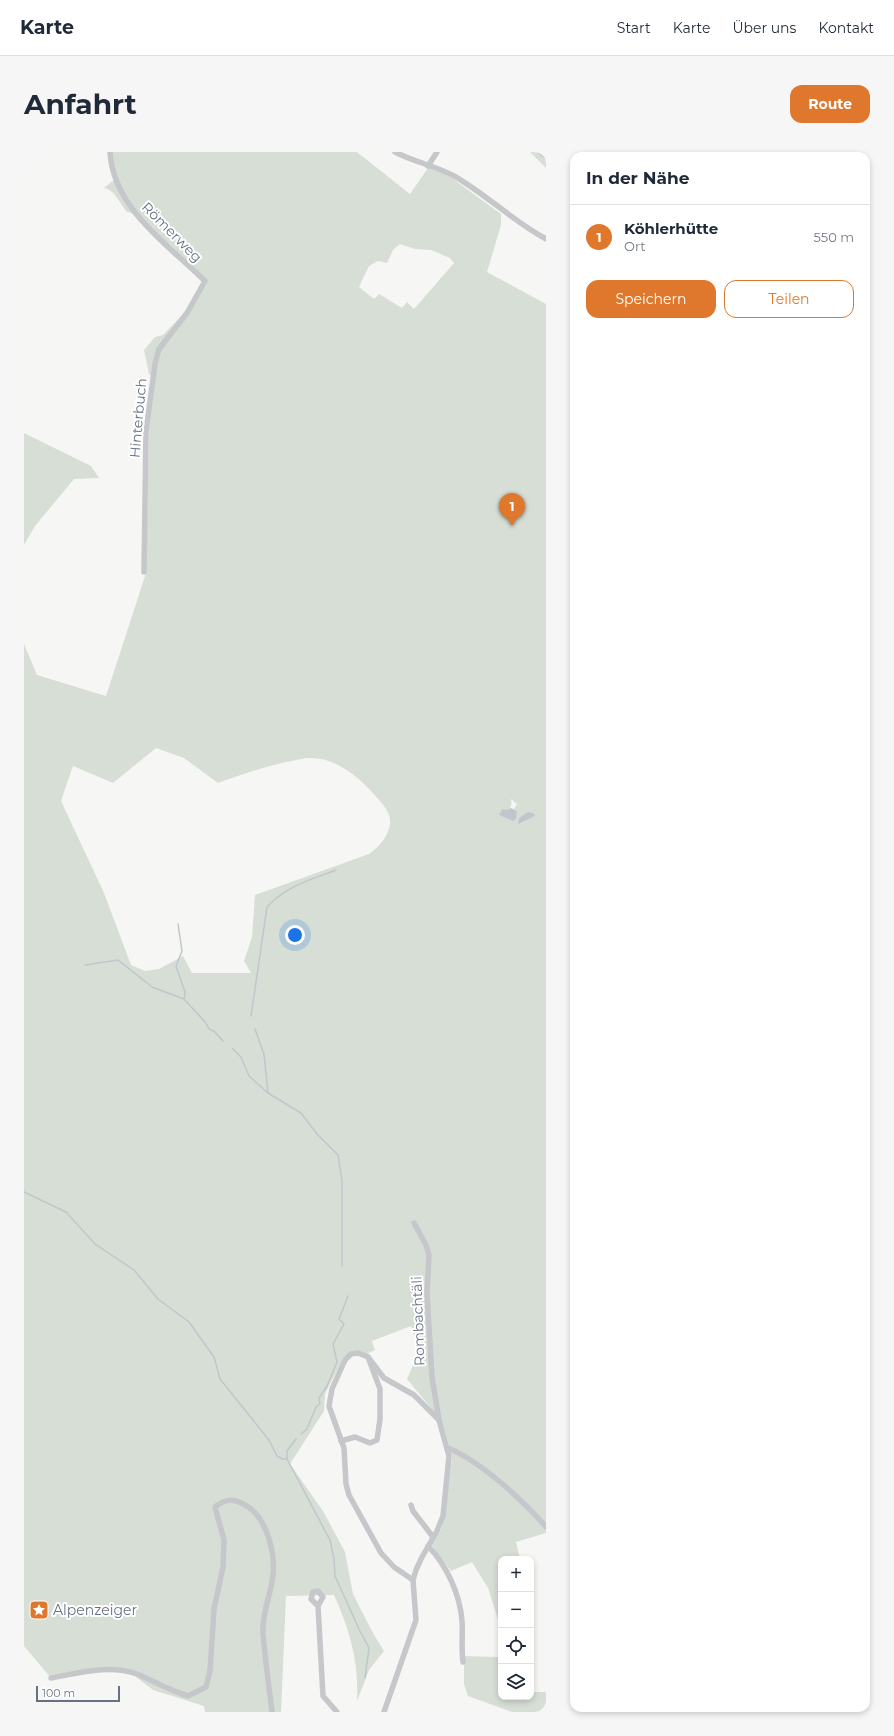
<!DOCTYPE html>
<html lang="de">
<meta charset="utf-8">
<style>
:root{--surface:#fff;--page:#f6f6f7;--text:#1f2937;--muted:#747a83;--line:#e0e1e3;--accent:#df782c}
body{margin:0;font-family:Montserrat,sans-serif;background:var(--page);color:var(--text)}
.controls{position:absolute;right:12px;bottom:12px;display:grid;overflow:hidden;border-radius:8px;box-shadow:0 2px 6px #0003}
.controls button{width:36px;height:36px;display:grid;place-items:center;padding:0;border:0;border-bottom:1px solid var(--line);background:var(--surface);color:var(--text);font:20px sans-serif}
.scale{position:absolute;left:12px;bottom:10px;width:84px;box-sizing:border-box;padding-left:4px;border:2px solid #677184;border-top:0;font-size:11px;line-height:14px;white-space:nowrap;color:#677184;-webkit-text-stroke:3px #fff;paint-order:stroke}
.you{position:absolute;left:271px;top:783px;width:14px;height:14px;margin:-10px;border:3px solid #fff;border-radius:50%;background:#1a73e8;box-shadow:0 0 0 6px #1a73e833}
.badge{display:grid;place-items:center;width:26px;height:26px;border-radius:50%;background:var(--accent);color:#fff;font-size:13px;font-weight:700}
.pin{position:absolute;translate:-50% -33px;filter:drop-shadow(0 1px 2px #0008)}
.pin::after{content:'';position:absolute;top:21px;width:14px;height:12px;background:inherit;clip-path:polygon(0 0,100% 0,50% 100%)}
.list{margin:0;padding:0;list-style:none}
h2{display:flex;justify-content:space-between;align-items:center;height:52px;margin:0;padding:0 16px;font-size:17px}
h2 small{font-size:13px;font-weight:400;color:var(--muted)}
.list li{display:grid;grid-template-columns:26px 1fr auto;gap:12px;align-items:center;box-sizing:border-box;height:64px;padding:0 16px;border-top:1px solid var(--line)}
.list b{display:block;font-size:15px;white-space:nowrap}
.list p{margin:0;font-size:13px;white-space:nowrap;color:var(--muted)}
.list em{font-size:13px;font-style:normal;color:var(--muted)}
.actions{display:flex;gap:8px;padding:12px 16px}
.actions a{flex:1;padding:9px 0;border:1px solid var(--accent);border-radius:12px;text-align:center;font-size:14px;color:var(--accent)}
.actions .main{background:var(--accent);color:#fff}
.icon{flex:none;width:22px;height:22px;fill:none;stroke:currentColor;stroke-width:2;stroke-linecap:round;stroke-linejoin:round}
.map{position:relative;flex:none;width:522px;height:1560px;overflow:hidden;border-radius:12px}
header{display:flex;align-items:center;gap:24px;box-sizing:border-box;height:56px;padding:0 20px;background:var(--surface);border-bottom:1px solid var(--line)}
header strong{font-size:19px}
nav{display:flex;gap:22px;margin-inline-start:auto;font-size:14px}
.intro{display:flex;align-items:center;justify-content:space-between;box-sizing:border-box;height:96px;padding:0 24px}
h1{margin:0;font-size:28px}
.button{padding:10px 18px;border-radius:12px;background:var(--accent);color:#fff;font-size:14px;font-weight:700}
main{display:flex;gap:24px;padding:0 24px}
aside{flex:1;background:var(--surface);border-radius:12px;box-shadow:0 2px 6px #0003}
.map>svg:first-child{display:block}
.green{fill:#d7ded5;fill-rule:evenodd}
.water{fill:#bfc7cd}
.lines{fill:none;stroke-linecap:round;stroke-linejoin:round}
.stream{stroke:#bfc7cd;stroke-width:1.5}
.minor{stroke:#c5c7cb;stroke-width:5.5}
.labels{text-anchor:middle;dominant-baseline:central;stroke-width:4;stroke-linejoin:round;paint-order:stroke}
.street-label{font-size:14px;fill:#677184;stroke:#fff}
.poi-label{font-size:14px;fill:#677184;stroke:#fff;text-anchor:start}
</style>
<header>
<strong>Karte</strong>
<nav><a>Start</a><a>Karte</a><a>Über uns</a><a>Kontakt</a></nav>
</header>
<div class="intro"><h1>Anfahrt</h1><a class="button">Route</a></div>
<main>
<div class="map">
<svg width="522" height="1560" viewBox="0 0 522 1560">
<rect width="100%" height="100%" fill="#f6f7f4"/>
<g class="green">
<path d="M84 0H333L386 42 406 13 429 27 477 62V73L463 120 522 152V1381L492 1390 496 1407H477V1477L464 1436 448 1410 427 1419 407 1392 417 1378 420 1368 428 1305 420 1275 407 1256 383 1227 395 1199 387 1174 348 1189 351 1198 341 1203 327 1202 320 1205 301 1242 300 1259 266 1312 299 1359 321 1400 329 1442 350 1483 360 1499 345 1518 333 1549C335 1509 326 1479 310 1443L262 1444 257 1560H181L180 1554 129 1538 107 1521 85 1517 27 1526 0 1494V492L13 523 82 544 122 421 125 273 131 227 125 222 120 198 131 185 139 183 163 158 178 130 108 61 103 60C96 52 91 38 80 36L90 28ZM376 92 391 97 407 98 426 106 430 111 390 157 383 150 378 156 355 142 350 147 335 135 345 114 354 109 363 111 369 98ZM132 596 160 606 194 631C219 622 242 614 267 609 273 608 280 606 285 606 314 605 339 629 356 649 360 654 366 661 366 668 367 682 355 695 345 702L231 743 228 785 220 809 227 821H168L159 804 135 817 121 819 107 813 80 741 37 649 49 614 89 631ZM487 647 493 652 490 657 493 659 492 663 478 657 482 659C488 655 488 653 487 647Z"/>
<polygon points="506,0 522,1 522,16"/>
<polygon points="0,281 67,314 75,326 50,327 11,374 0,393"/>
<polygon points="477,1495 477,1545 507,1545 507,1529 510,1540 522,1540 522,1560 488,1560 444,1544 440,1532 440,1504 476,1505"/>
</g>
<g class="water">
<polygon points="487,656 493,659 492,667 489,669 475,663 478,657 482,658"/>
<polygon points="504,660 509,661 511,664 494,672 495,666"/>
</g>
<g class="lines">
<g class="stream">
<polyline points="514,0 522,7"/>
<polyline points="154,772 158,799 152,814 161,840 160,847 182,871 185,877 190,879 199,889"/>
<polyline points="61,813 94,808 128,835 160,847"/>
<path d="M227 864 243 755C262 734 286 728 312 718"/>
<polyline points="231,877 240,902 244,941"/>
<polyline points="208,896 217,905 225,924 244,941 277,961 293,982 314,1003 318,1029 318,1114"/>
<polyline points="0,1040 42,1060 71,1092 110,1118 134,1147 165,1170 190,1205 196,1227 245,1288 253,1304 259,1307 263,1307"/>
<path d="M277 1282 283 1277C286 1269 289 1263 292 1255L296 1252 295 1246 303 1234 313 1210 309 1192 320 1172 315 1167 324 1144"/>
<polyline points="272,1287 263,1299 263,1307 306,1388 310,1407 311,1424 335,1477 345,1496 341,1526"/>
</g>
<g class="minor">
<path d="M86 0C89 56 144 93 181 129L163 161 135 197 131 212 122 279 120 420"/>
<path d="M371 0C390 10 412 14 430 24 463 43 489 69 522 87"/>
<polyline points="404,14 413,0"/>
<polyline points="317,1289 331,1285 346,1291 353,1288 356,1267 356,1237 344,1205"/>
<path d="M424 1296C456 1309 499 1348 522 1375"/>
<polyline points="387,1353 389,1359 409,1385"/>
<path d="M404 1394C423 1413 436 1443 438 1469 439 1483 437 1496 439 1510"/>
<polyline points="389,1428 370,1415 357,1401 325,1343 322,1332 320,1296 305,1254 308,1237 321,1208 327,1202 334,1201 344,1205 360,1226 390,1243 415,1268"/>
<polyline points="294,1454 287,1447 289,1440 294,1439 299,1445 294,1454 299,1544 313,1560"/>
<path d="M27 1526C55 1521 85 1512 113 1522 130 1529 146 1539 164 1544L182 1535 186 1519 190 1457 199 1415 200 1388 191 1355C201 1347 209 1346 221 1353 244 1365 253 1406 248 1430 245 1447 238 1462 239 1481 241 1507 245 1534 248 1560"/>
<polyline points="360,1560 392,1468 389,1428 392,1418 398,1405 413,1379 419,1364 425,1304 415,1268 408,1225 403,1142 405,1103 402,1093 390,1071"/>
</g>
</g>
<defs>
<g id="sight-square" transform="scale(1)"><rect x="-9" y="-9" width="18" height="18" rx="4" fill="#df782c" stroke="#fff"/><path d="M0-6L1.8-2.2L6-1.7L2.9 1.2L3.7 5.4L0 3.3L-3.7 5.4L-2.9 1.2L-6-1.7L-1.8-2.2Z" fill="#fff"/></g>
</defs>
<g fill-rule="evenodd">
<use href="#sight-square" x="15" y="1458"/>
</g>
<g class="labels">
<g class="street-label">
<text transform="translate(148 80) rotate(45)">Römerweg</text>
<text transform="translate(114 266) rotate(-85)">Hinterbuch</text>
<text transform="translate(394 1169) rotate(-92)">Rombachtäli</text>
</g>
<g class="poi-label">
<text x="29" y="1458">Alpenzeiger</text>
</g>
</g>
</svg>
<div class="controls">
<button>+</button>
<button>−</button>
<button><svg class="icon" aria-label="locate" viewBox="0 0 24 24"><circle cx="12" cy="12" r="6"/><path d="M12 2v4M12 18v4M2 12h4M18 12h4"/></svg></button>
<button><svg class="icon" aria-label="layers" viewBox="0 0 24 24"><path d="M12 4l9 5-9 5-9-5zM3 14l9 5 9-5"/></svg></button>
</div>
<div class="scale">100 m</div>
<div class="you"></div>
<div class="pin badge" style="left:488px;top:374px">1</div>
</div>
<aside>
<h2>In der Nähe<small></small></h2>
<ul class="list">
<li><span class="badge">1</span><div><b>Köhlerhütte</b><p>Ort</p></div><em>550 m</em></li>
</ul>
<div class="actions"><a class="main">Speichern</a><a>Teilen</a></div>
</aside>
</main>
